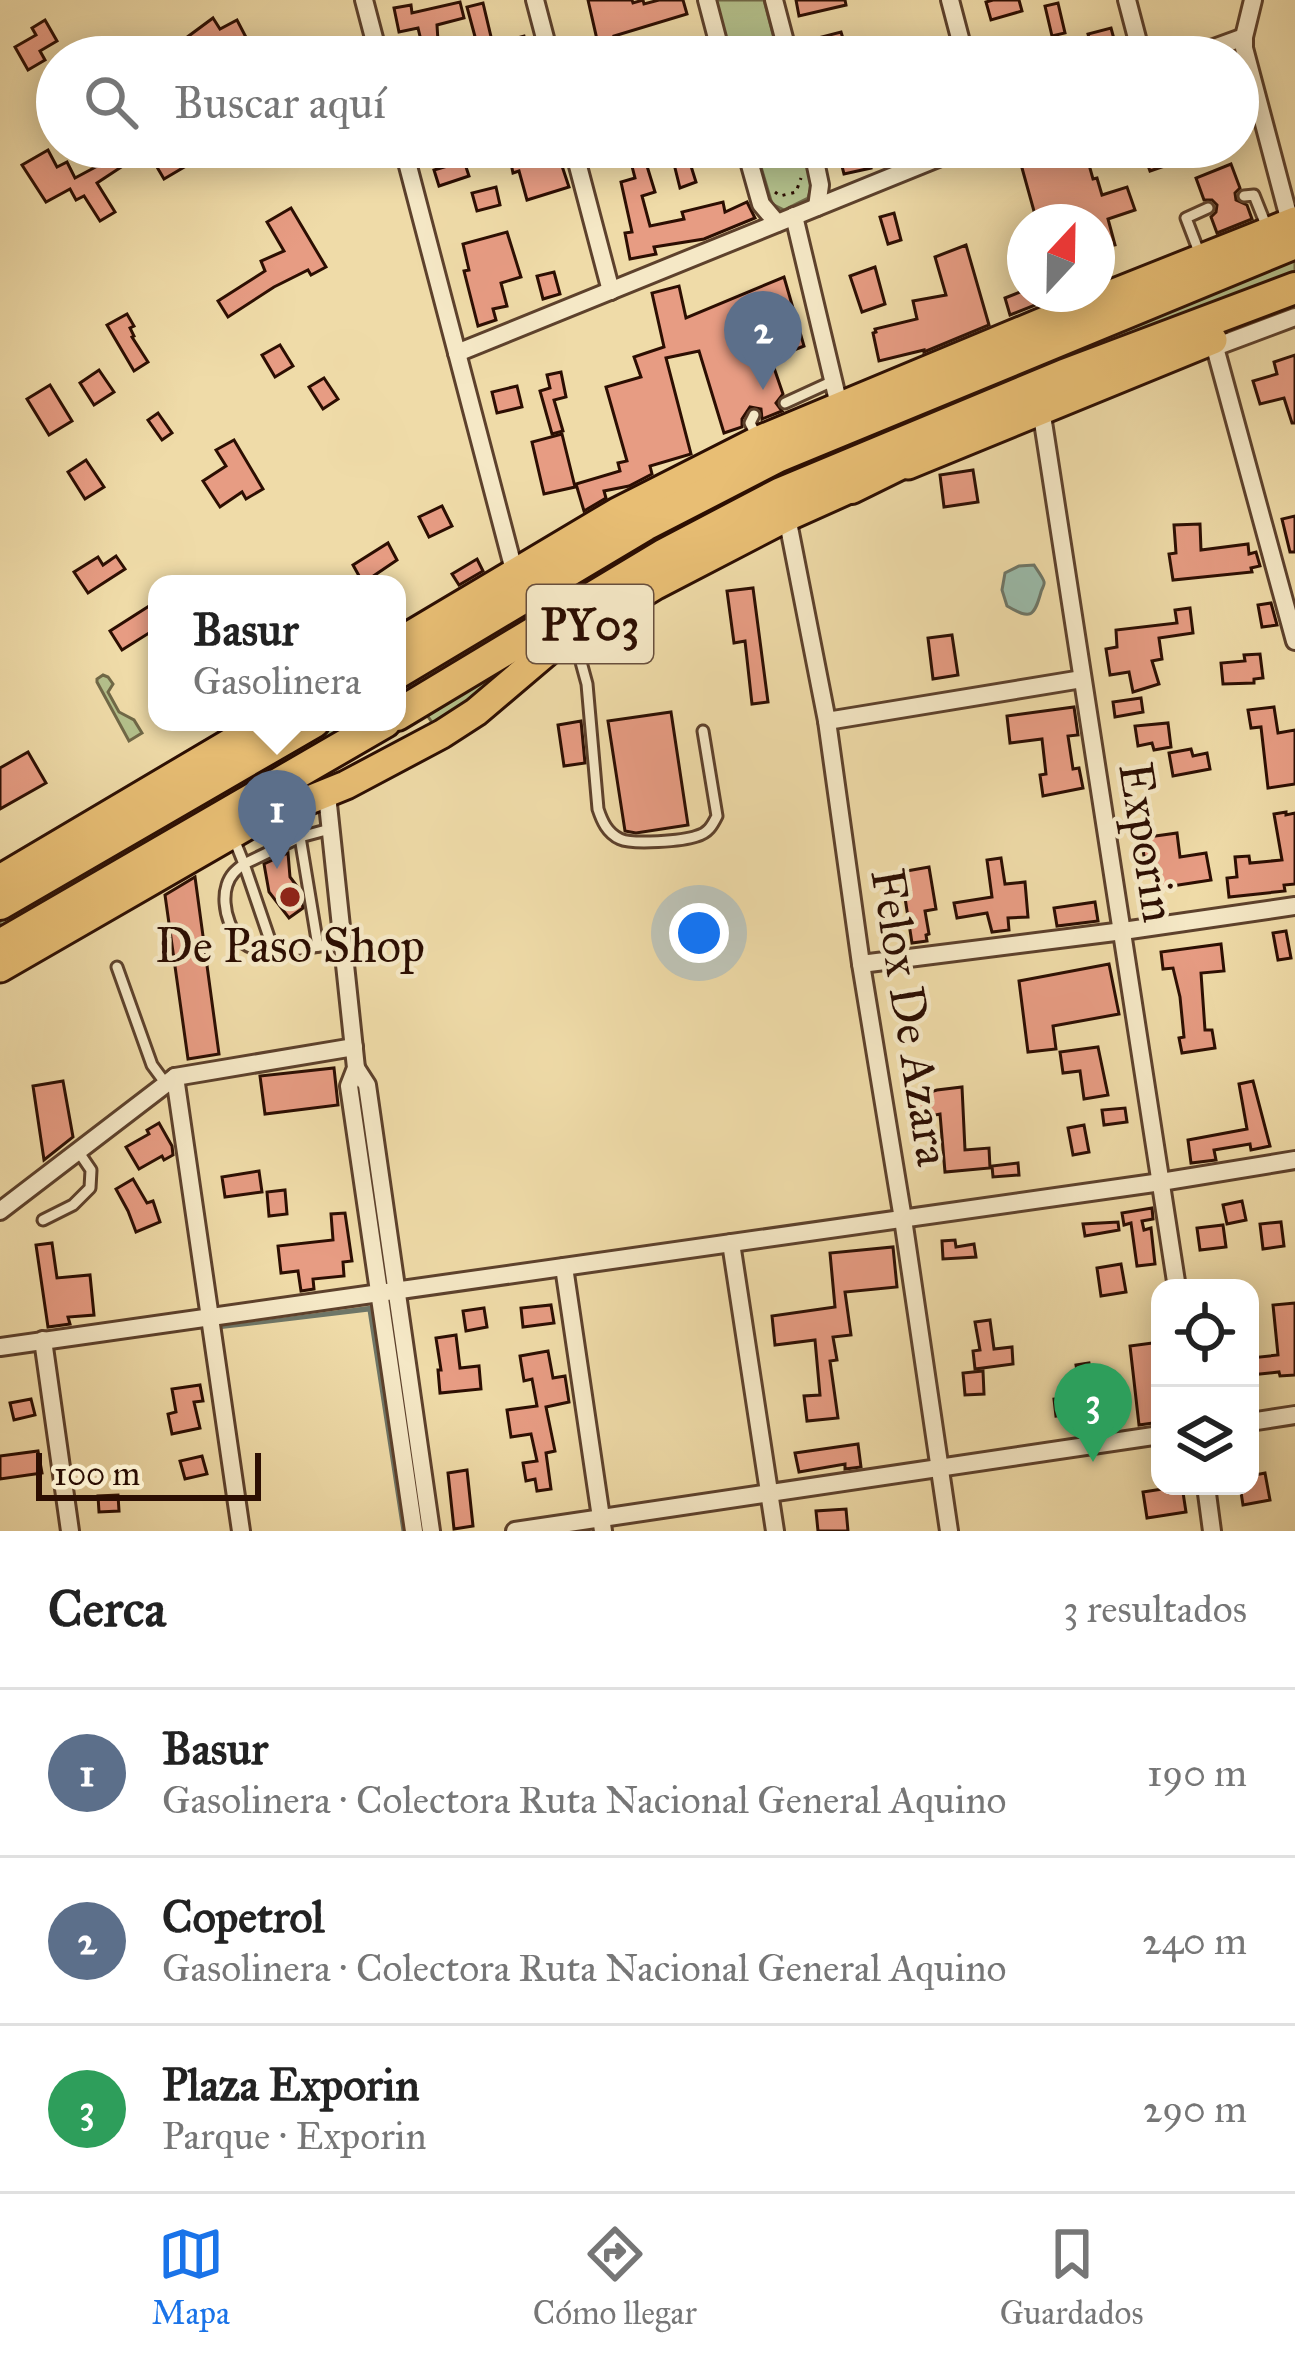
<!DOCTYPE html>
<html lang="es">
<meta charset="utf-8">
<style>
:root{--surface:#fff;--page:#f6f6f6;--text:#222;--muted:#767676;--line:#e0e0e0;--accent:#1a73e8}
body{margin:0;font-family:"IM FELL Great Primer",serif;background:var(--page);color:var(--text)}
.controls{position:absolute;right:36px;bottom:36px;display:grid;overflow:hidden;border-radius:24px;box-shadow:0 6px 30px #0003}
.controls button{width:108px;height:108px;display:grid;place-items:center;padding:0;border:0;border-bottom:3px solid var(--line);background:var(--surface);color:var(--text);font:60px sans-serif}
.compass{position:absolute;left:1007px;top:204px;width:108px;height:108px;border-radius:50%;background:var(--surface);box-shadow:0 6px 30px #0003;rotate:22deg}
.scale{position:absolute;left:36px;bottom:30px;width:225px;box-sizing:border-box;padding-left:12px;border:6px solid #2c0e02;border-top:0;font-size:33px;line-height:42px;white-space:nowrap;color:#2c0e02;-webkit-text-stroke:9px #f5e8c6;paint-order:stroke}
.you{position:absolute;left:699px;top:933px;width:42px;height:42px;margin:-30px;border:9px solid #fff;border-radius:50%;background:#1a73e8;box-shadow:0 0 0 18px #1a73e833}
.badge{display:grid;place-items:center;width:78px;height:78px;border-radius:50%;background:var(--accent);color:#fff;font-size:39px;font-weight:700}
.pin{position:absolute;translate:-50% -99px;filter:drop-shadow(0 3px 6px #0008)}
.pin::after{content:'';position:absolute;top:63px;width:42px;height:36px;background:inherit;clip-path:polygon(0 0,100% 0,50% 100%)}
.popup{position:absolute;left:148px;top:575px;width:258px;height:156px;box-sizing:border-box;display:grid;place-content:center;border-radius:24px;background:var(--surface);filter:drop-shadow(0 3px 9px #0005);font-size:39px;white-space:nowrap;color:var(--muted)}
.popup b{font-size:45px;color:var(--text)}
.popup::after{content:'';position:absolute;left:50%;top:100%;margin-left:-24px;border:24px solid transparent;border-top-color:var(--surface)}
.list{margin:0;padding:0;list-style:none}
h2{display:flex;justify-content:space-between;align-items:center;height:156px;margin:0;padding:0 48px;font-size:51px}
h2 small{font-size:39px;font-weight:400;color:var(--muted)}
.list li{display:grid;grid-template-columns:78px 1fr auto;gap:36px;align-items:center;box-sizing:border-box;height:168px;padding:0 48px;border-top:3px solid var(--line)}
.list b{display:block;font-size:45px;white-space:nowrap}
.list p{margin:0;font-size:39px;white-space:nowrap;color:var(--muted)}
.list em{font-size:39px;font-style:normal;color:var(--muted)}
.icon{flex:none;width:66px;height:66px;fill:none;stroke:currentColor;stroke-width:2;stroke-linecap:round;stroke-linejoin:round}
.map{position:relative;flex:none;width:1295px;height:1531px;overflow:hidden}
.search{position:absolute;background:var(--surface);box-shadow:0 6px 30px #0003;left:36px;right:36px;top:36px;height:132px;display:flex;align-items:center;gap:30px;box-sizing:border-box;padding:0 42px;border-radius:66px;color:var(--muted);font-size:45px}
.sheet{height:660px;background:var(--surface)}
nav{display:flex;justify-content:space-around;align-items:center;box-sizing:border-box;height:168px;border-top:3px solid var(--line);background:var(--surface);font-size:33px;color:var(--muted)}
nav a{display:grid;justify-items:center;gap:6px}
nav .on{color:var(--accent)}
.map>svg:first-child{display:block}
.green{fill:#b4c18c;stroke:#706847;stroke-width:3}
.water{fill:#9abbaa;stroke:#6e7667;stroke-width:3}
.building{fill:#e79c83;stroke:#2c0e02;stroke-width:3}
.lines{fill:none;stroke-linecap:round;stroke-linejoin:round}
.lane-casing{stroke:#5d412c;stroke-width:15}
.street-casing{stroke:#5d412c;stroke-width:22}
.primary-casing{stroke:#2c0e02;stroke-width:33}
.highway-casing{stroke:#2c0e02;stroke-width:36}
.path{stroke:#2c0e02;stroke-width:3;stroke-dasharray:3 6;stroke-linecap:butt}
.lane{stroke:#f5e8c6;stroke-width:9}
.street{stroke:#f5e8c6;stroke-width:16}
.primary{stroke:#e8be74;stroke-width:27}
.highway{stroke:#e8be74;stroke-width:30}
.poi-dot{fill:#8f2418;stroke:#f5e8c6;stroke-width:4.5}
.labels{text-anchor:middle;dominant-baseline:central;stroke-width:9;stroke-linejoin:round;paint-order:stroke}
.shield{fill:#f5e8c6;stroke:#684f3d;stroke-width:3}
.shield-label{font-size:45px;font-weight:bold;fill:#2c0e02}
.street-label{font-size:48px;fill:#2c0e02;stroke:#f5e8c6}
.poi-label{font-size:48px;fill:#2c0e02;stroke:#f5e8c6}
</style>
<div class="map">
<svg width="1295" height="1531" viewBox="0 0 1295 1531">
<rect width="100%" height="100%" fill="#efdba8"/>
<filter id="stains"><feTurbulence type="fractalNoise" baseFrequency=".00167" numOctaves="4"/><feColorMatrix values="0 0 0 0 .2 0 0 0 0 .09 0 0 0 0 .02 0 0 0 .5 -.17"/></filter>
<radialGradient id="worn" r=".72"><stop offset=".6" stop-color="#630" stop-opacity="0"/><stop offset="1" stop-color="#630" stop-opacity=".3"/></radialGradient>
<g class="green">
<polygon points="716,0 764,0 779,57 731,57"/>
<polygon points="755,147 802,147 812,185 808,198 784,210 772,204"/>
<polygon points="1295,253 1295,278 414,694 405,679 714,498"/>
<polygon points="718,534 435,727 425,712"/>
<polygon points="103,675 108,677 113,684 108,692 119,712 134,720 142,733 129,741 97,682 97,679"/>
<polygon points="333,722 367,722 0,937 0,915"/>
</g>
<g class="water">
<path d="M1034 565C1035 567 1044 579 1044 582 1045 585 1042 588 1041 592 1034 617 1031 620 1007 606L1002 590 1005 573 1019 566Z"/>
<polygon points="371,1307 370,1309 403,1531 369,1310 217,1328"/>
</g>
<g class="building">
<polygon points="588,0 632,0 633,3 643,0 644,4 659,0 683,0 687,14 614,36 620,57 592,57 590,46 598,44"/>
<polygon points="796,0 845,0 846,5 799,16"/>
<polygon points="993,0 1019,0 1022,11 991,20 986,2"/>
<polygon points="460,2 464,18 437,25 439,57 425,57 418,28 399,32 394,8 411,5 412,13"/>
<polygon points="483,3 493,45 524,36 529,55 520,57 444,57 443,53 477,44 467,7"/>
<polygon points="1058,3 1065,33 1052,36 1045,6"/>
<polygon points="213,18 220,29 237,20 250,45 228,57 198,57 186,38"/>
<polygon points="45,20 57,41 40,51 45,60 28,70 15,47 36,35 32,28"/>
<polygon points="1111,28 1114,39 1091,45 1088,34"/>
<polygon points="841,32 847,52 840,54 841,57 810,57 806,41"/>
<polygon points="912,44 916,57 879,57 879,53"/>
<polygon points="108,147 174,147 186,166 164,179 147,150 97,183 115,212 100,221 84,196 76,200 70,189 46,202 22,165 48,150 57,167 67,162 75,178 103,163 97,154"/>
<polygon points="627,147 685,147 696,182 680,188 673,160 647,166 655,192 642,196 650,226 684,219 682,212 723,202 725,212 747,202 755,218 704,239 654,247 656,254 630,259 625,233 632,232 621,182 635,178"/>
<polygon points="837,147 866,147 871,168 844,174"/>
<polygon points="1029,147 1084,147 1093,179 1097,178 1102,195 1127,187 1135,210 1108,219 1115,245 1097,249 1097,222 1037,222 1017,150"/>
<polygon points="1184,147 1213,147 1214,149 1150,171 1146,160"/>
<polygon points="533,149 534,158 558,154 569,187 527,200 519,171 513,173 509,154"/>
<polygon points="464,161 469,176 439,186 434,170"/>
<polygon points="1231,164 1240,188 1235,193 1236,200 1247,205 1252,219 1217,233 1211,217 1216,212 1217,205 1212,200 1204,200 1196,178"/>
<polygon points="496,187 500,205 477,211 472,193"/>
<polygon points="291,208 326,267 311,275 308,270 274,287 228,317 218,301 265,271 261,261 284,251 267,222"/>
<polygon points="894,213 901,240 888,244 880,217"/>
<polygon points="507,232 521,277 501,283 507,306 493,309 496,320 478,326 464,271 469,270 463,244"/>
<polygon points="966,245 989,325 924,352 924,350 879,361 873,333 876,332 875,329 917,319 913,301 946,295 935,257"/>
<polygon points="875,267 885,304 862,312 850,276"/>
<polygon points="554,272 560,294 543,299 537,276"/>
<polygon points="784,277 804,346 771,359 783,394 776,403 782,411 762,419 761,409 750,407 742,419 742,427 724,433 699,351 666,358 691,454 650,466 652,474 629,486 604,491 606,498 584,511 576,484 620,471 618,463 627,461 606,387 641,377 634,357 664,347 652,293 679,286 686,318"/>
<polygon points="1025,290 1025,294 1063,294 1010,315 1005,298"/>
<polygon points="127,314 134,326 130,328 134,336 132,337 148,362 134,371 107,325"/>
<polygon points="280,345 293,366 275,377 262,355"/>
<polygon points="1295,355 1295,423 1292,423 1284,398 1260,404 1253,381 1277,374 1274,362"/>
<polygon points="99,370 114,392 94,405 80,383"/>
<polygon points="561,372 566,397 554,400 563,431 552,434 540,391 550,388 547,375"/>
<polygon points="324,378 338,399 323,409 309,387"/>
<polygon points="50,385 72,421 49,435 27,399"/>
<polygon points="517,386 522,407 497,413 492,392"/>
<polygon points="158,413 172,433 162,440 148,420"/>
<polygon points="562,434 575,487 544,494 532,442"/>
<polygon points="234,440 263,489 246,499 242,492 220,507 203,481 226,466 216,450"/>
<polygon points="86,460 104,487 85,499 68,472"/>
<polygon points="973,470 978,502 944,507 940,475"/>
<polygon points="442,506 452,526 429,537 419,517"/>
<polygon points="1295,516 1295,552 1290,552 1282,519"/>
<polygon points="1200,524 1201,550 1248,544 1249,554 1256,552 1260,566 1251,568 1252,572 1173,580 1169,554 1176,553 1174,525"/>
<polygon points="388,543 397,560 363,583 353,565"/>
<polygon points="116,556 125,569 88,593 74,572 98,557 103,565"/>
<polygon points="477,559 483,571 459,585 452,574"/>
<polygon points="753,588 768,702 752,704 745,641 734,643 727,591"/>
<polygon points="157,601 157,628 122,650 110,631"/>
<polygon points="1271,603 1277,625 1262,627 1258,605"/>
<polygon points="1190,608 1193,633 1159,638 1162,659 1152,661 1159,684 1133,692 1129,672 1110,675 1106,649 1117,647 1116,630 1177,623 1175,610"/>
<polygon points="952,635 958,675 933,679 928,638"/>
<polygon points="1260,654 1263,678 1254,679 1254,683 1223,684 1221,663 1245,661 1244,655"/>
<polygon points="1141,698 1143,712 1115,717 1113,702"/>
<polygon points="1074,707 1078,735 1068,736 1073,769 1079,768 1083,788 1043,796 1040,775 1046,774 1042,739 1010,743 1007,716"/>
<polygon points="1274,707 1278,733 1295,730 1295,784 1268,788 1261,727 1251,728 1248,710"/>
<polygon points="671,712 688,825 636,833 625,831 608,721"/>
<polygon points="581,721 585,763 564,766 558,725"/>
<polygon points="1168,723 1171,747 1154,750 1152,743 1138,746 1135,726"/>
<polygon points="1191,749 1193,756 1207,753 1210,769 1173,776 1169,753"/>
<polygon points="28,752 46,783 0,809 0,768"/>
<polygon points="1286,812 1286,815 1295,813 1295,884 1284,885 1285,891 1229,897 1227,878 1237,877 1235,857 1249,856 1250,863 1282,860 1274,814"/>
<polygon points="1177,833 1180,857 1206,853 1211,880 1159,888 1154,861 1145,862 1141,838"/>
<polygon points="288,853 290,877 299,889 303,908 289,918 269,892 264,864"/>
<polygon points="1001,858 1005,884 1025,882 1028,917 1008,918 1009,930 992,932 987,913 957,918 954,903 992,897 987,860"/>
<polygon points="929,867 936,909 925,911 929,934 926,935 927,941 912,943 901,872"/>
<polygon points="195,877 219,1054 188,1059 165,895"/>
<polygon points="1095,902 1098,921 1057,926 1054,908"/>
<polygon points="1286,931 1291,958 1278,960 1273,933"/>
<polygon points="1221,944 1224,971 1201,973 1205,1030 1212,1030 1215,1048 1182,1053 1179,1038 1184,1037 1180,997 1173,968 1163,969 1161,952"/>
<polygon points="1109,964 1119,1014 1053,1026 1056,1049 1028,1052 1019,981"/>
<polygon points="1098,1047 1108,1095 1084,1099 1080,1071 1063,1073 1060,1052"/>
<polygon points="334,1068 338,1105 265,1114 260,1076"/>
<polygon points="63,1081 73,1137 44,1160 33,1086"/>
<polygon points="1253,1081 1270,1146 1251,1150 1250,1144 1214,1150 1216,1160 1191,1163 1188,1140 1247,1129 1239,1084"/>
<polygon points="962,1087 965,1150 989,1148 990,1168 945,1172 940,1114 916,1119 913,1100 928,1097 927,1093 937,1090"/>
<polygon points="1125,1108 1127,1122 1104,1125 1102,1110"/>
<polygon points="159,1123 172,1146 173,1155 164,1160 162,1156 139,1169 126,1147 149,1134 147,1130"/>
<polygon points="1084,1125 1089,1152 1073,1155 1068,1128"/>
<polygon points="1018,1163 1019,1175 993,1177 992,1166"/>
<polygon points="259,1171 262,1192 225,1197 222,1177"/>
<polygon points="133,1179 147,1203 153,1201 160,1222 136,1232 128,1211 116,1189"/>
<polygon points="285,1190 287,1214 269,1216 267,1192"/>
<polygon points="1242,1201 1246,1220 1227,1224 1223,1205"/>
<polygon points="1152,1208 1153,1219 1142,1221 1144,1230 1151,1228 1155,1264 1137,1266 1131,1223 1124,1225 1122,1213"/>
<polygon points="345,1213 352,1261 343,1262 344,1276 313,1279 314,1289 301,1291 298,1271 281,1273 278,1246 333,1240 331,1214"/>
<polygon points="1118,1222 1119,1230 1085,1236 1083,1224"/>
<polygon points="1281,1222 1284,1246 1263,1249 1260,1224"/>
<polygon points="1223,1225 1226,1247 1200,1250 1197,1228"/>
<polygon points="955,1240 956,1247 974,1244 976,1257 943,1259 942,1241"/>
<polygon points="52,1243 57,1278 90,1275 94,1315 68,1317 70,1324 48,1327 36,1245"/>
<polygon points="893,1247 897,1287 845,1292 851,1335 833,1337 837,1360 830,1361 838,1418 807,1421 804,1396 820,1395 815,1340 775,1345 772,1316 835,1307 830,1253"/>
<polygon points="1121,1264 1126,1292 1101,1296 1097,1268"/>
<polygon points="1295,1303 1295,1375 1280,1376 1279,1372 1250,1375 1250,1358 1278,1355 1273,1305"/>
<polygon points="551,1305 554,1323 523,1327 521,1308"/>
<polygon points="484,1308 487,1327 466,1331 463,1311"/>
<polygon points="990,1320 994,1349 1012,1347 1013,1364 975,1369 973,1351 980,1350 975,1322"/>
<polygon points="456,1335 460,1368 479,1366 481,1389 440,1393 438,1370 441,1370 436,1338"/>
<polygon points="1160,1342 1160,1422 1139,1425 1130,1346"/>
<polygon points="548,1351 553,1378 565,1376 569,1402 546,1407 555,1451 546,1453 551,1489 537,1491 535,1479 526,1481 523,1463 537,1461 531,1434 511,1437 507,1410 537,1406 532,1379 524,1381 520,1356"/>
<polygon points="1089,1363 1091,1373 1100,1372 1104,1410 1056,1416 1054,1399 1081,1396 1076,1365"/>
<polygon points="983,1371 984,1394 965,1395 963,1373"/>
<polygon points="200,1385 203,1401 194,1402 200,1428 172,1434 168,1414 176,1412 172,1389"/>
<polygon points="31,1399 35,1415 14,1420 10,1403"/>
<polygon points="858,1444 861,1467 845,1469 845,1464 799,1472 795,1453"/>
<polygon points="38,1451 42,1473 0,1479 0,1456"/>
<polygon points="202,1456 207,1474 185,1479 180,1461"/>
<polygon points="467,1470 473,1526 454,1529 448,1473"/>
<polygon points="1265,1473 1270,1500 1243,1505 1240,1486 1250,1486 1250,1476"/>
<polygon points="1182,1486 1186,1512 1147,1518 1143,1492"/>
<polygon points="118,1495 119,1511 99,1512 98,1496"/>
<polygon points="846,1509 848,1531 818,1531 816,1511"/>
</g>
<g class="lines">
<g class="lane-casing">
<g id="lane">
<polyline points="1244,196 1254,195 1268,230"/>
<polyline points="1199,252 1186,218 1208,208"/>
<polyline points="785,403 833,381"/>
<polyline points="754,415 750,423 756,435"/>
<path d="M575 640 587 684 598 809C602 821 607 833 620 839 633 845 683 841 697 836 708 833 712 826 717 816L703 731"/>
<polyline points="300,837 318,946"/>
<path d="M234 839 244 864C236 870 230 875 227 885 220 906 231 943 256 949 282 955 315 946 341 943"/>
<polyline points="273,949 244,864 300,837 330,829"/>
<polyline points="117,967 152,1065 166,1084"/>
<polyline points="43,1220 73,1205 90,1188 91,1170 78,1151"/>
</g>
</g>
<g class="street-casing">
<g id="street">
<polyline points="364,0 379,57"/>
<polyline points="535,0 550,57"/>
<polyline points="707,0 722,57"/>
<polyline points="774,0 789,57"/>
<polyline points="950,0 965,57"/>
<polyline points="1127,0 1142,57"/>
<polyline points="1253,0 1244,37 1244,48 1290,222"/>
<polyline points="1189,57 1244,37"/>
<polyline points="403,147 515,574"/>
<polyline points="573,147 611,291"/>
<polyline points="745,147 761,204 777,223"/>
<polyline points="812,147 820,185 817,207"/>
<polyline points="794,216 839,405"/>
<polyline points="1213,340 1295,641"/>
<polyline points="1215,347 1295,317"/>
<polyline points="457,353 965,147"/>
<polyline points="1041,409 1177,1288"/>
<polyline points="787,517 827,721 861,964 903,1219 949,1531"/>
<polyline points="827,721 1082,679"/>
<polyline points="327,795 356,1068 349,1086 414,1531"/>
<polyline points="861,964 1123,931 1295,906"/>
<polyline points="356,1068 367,1085 431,1531"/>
<polyline points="175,1077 241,1531"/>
<polyline points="0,1211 175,1077 354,1047"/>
<polyline points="731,1243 775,1531"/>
<polyline points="564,1267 603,1531"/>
<polyline points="43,1340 70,1531"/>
<polyline points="0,1347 1161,1182 1295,1160"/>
<polyline points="1250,1422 1295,1415"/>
<polyline points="1206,1486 1212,1531"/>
<polyline points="515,1531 1160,1435"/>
</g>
</g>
<g class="primary-casing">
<g id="primary">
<polyline points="908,465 1213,340"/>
<polyline points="397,643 617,512 759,440 1069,311 1295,221"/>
<polyline points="0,879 265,722"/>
<polyline points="0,968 250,824 346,785 442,734 476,712 549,650 656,585 787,517 867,481"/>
</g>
</g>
<g class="highway-casing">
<g id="highway">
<polyline points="851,488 926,451"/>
<polyline points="397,673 645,525 777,457 1295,243"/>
<polyline points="397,715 663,555 781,493 1064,375 1295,288"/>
<polyline points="0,904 314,722"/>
<polyline points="0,945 385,722"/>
</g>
</g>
<polyline class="path" points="775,192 780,196 796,192 801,178"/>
<use href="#lane" class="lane"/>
<use href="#street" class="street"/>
<use href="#primary" class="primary"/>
<use href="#highway" class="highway"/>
</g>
<circle class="poi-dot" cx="290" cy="897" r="12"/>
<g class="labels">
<rect class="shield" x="527" y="585" width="126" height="78" rx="9"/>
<g class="shield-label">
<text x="590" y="624">PY03</text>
</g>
<g class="street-label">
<text transform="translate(1148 842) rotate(81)">Exporin</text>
<text transform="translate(911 1017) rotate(81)">Felox De Azara</text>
</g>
<g class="poi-label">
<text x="290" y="945">De Paso Shop</text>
</g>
</g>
<rect width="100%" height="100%" filter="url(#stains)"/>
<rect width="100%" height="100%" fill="url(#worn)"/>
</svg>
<div class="controls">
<button><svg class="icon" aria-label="locate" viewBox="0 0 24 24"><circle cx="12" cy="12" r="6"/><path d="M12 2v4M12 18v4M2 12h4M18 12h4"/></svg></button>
<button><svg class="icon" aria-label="layers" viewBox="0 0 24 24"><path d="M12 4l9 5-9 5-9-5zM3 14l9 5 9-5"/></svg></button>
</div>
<svg class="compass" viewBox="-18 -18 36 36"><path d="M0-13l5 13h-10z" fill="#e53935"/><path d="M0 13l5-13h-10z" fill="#767676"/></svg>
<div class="scale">100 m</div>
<div class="you"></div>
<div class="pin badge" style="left:277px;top:869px;background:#5c6f8a">1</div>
<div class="popup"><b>Basur</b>Gasolinera</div>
<div class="pin badge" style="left:763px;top:390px;background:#5c6f8a">2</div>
<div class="pin badge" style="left:1093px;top:1462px;background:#2e9e5b">3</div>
<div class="search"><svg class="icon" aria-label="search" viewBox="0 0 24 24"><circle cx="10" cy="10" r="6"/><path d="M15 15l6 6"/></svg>Buscar aquí</div>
</div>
<section class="sheet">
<h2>Cerca<small>3 resultados</small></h2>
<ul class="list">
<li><span class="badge" style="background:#5c6f8a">1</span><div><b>Basur</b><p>Gasolinera · Colectora Ruta Nacional General Aquino</p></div><em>190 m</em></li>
<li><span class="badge" style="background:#5c6f8a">2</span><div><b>Copetrol</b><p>Gasolinera · Colectora Ruta Nacional General Aquino</p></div><em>240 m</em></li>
<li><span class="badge" style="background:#2e9e5b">3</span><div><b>Plaza Exporin</b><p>Parque · Exporin</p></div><em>290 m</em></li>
</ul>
</section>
<nav>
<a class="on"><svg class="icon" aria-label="map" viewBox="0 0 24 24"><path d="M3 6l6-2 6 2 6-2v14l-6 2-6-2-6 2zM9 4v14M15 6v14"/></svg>Mapa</a>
<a><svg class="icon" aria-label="directions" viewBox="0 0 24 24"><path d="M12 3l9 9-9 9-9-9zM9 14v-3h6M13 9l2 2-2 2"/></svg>Cómo llegar</a>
<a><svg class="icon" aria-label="saved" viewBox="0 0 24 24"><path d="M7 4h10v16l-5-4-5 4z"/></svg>Guardados</a>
</nav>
